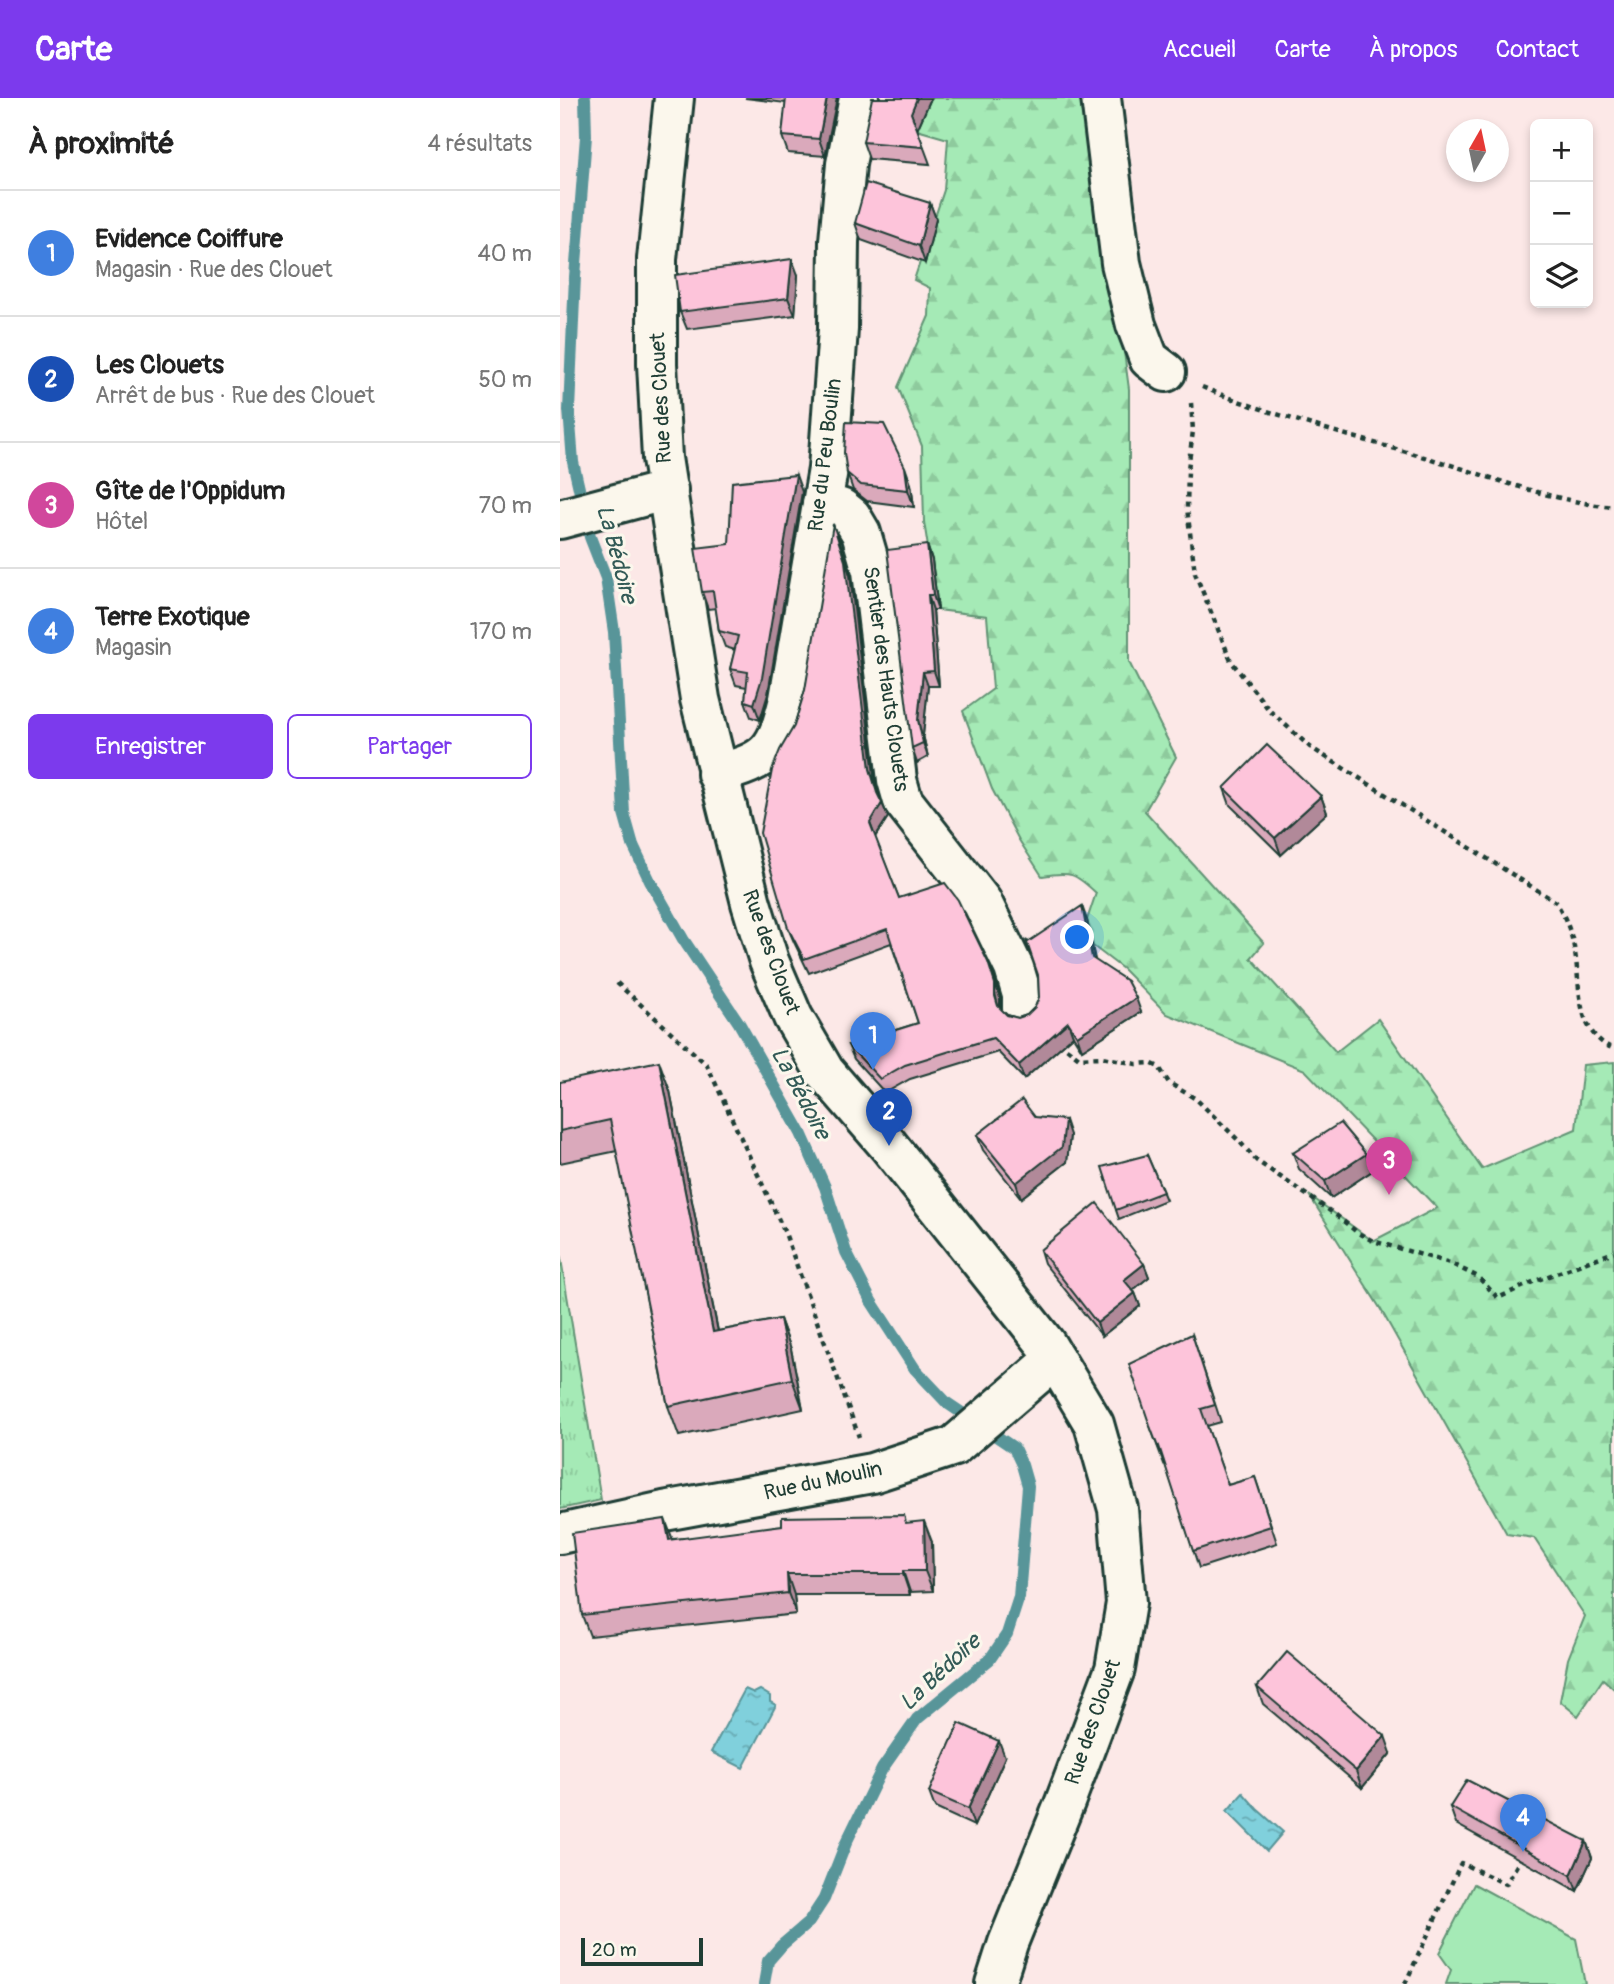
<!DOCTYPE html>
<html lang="fr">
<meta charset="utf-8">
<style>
:root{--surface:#fff;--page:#f2f2f2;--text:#222;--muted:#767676;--line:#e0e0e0;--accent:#7c3aed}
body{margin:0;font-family:Pangolin,sans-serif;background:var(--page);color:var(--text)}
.controls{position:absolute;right:21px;top:21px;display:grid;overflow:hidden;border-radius:10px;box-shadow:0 4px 10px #0003}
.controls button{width:63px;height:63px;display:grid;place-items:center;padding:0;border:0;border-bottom:2px solid var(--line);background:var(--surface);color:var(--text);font:35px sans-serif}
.compass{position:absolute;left:886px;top:21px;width:63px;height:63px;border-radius:50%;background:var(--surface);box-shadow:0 4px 10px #0003;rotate:9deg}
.scale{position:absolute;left:21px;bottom:18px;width:122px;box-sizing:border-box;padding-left:7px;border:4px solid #1f3d34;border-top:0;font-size:19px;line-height:24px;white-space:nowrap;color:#1f3d34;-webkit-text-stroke:5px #fbf7ec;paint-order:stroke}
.you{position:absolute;left:518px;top:840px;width:24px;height:24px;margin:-18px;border:5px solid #fff;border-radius:50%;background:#1a73e8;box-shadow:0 0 0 10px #1a73e833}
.badge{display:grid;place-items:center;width:46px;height:46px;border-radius:50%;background:var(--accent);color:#fff;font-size:23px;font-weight:700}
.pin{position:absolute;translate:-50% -58px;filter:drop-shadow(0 2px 4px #0008)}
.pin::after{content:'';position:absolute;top:37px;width:24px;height:21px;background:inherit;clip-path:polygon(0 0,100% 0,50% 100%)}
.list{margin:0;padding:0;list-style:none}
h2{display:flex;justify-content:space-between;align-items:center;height:91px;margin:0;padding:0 28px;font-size:30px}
h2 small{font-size:23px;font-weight:400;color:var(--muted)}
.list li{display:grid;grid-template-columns:46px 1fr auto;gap:21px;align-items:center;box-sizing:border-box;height:126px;padding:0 28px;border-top:2px solid var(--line)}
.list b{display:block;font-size:26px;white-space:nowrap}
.list p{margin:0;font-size:23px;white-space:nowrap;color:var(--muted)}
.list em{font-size:23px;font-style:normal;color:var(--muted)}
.actions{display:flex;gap:14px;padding:21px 28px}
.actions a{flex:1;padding:16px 0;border:2px solid var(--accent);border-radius:10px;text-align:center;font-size:24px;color:var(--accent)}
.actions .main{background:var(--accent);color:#fff}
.icon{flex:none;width:38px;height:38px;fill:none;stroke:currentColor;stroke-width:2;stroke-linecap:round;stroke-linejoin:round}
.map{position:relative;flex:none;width:1054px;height:1886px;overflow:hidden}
header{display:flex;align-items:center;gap:42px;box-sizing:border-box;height:98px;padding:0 35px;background:var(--accent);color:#fff}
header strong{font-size:33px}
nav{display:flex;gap:38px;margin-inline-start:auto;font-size:24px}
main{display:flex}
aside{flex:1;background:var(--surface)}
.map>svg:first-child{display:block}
.grass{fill:#a5eab6;stroke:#629475;stroke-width:2}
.forest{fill:url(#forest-firs);stroke:#629475;stroke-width:2}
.park{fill:url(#park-tufts);stroke:#629475;stroke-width:2}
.water{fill:url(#water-ripples);stroke:#599599;stroke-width:2}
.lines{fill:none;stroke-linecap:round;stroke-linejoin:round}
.stream{stroke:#599599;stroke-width:12}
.minor-casing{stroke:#1f3d34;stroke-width:44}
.path{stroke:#1f3d34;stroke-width:4.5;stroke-dasharray:5 5;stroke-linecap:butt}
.minor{stroke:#fbf7ec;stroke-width:38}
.wall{fill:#daa9bb;stroke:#1f3d34;stroke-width:2}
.shaded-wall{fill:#b18999;stroke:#1f3d34;stroke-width:2}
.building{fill:#fdc4da;stroke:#1f3d34;stroke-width:2}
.labels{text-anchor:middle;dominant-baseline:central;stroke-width:6;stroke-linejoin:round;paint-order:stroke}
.street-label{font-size:21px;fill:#1f3d34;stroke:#fbf7ec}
.water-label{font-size:23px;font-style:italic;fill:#325a56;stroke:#fbf7ec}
</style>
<header>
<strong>Carte</strong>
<nav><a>Accueil</a><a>Carte</a><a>À propos</a><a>Contact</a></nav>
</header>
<main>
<aside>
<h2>À proximité<small>4 résultats</small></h2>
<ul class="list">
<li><span class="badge" style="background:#3f7fe0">1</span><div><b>Evidence Coiffure</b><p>Magasin · Rue des Clouet</p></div><em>40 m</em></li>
<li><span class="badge" style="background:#1a4fb4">2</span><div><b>Les Clouets</b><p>Arrêt de bus · Rue des Clouet</p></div><em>50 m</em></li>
<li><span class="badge" style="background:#d1479c">3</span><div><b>Gîte de l'Oppidum</b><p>Hôtel</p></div><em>70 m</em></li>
<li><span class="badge" style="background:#3f7fe0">4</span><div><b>Terre Exotique</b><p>Magasin</p></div><em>170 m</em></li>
</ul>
<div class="actions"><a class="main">Enregistrer</a><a>Partager</a></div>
</aside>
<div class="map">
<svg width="1054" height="1886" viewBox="0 0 1054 1886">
<defs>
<pattern id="forest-firs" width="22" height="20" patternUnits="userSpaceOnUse" patternTransform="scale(1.75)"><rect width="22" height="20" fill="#a5eab6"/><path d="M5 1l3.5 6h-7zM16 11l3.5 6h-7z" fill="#8eca9d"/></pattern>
<pattern id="park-tufts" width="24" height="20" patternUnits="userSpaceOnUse" patternTransform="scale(1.75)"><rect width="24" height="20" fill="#a5eab6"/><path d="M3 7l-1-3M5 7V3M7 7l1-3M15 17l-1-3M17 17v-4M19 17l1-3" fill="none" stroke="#8eca9d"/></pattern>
<pattern id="water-ripples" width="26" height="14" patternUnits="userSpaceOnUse" patternTransform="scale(1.75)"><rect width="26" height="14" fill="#80d0dc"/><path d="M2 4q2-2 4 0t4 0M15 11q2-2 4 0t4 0" fill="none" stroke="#68aab3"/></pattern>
</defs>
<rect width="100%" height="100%" fill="#fce8e7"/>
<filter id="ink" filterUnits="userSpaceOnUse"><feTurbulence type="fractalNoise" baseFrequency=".0143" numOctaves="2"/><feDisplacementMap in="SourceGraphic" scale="14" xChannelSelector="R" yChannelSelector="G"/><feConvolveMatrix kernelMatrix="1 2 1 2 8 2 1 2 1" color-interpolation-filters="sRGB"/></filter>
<g filter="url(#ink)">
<polygon class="grass" points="914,1786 1016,1841 1025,1886 886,1886 891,1872 879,1855"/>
<path class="forest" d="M371 0H530L569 291V564L616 659 585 713 704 845 691 860 776 954 818 921 922 1071 1016 1031 1023 967 1054 964V1591L1043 1581 1018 1618 1000 1603 1008 1561 1025 1518 974 1440 947 1436 820 1210 749 1097 813 1143 877 1110 745 972 607 916 563 871 533 848 527 822 536 795C515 775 510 773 482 778L459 742 432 691 403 613 433 591 427 518 378 512 364 424 362 348 338 289 369 218 370 190 354 182 384 92 388 41 357 32Z"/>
<polygon class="park" points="0,1155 41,1402 0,1411"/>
<g class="water">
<polygon points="185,1591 194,1595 200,1592 210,1598 210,1604 216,1607 183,1670 151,1654"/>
<polygon points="683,1695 697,1711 723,1734 707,1753 667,1713"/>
</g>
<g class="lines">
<polyline class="stream" points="25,0 26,38 15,179 9,312 13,364 30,439 46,480 54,534 64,715 73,747 90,783 123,841 179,925 241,1035 265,1089 286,1154 311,1203 355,1271 387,1305 454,1350 462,1367 468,1388 459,1499 447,1536 430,1561 357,1621 322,1671 286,1745 264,1801 249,1824 222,1847 208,1863 204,1886"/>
<g class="minor-casing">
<g id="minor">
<polyline points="114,0 97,161 97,266 102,360 140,601 191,805 209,863 233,919 265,974 329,1048 486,1246 534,1326 558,1411 566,1505 555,1571 505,1704 448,1845 435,1886"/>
<polyline points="541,0 561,165 576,227 589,261 606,274"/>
<polyline points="262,406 281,410 291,418 301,435 312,473 337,682 343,703 422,804 454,870 462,897 462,912"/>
<polyline points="0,421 108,392"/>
<path d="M157 676C210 662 216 653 229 601L268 371 278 231 279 143 286 66 299 0"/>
<polyline points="0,1436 104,1413 312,1375 394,1348 495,1261"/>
</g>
</g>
<g class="path">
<path d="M642 289C718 320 799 340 878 363 934 380 995 404 1054 409"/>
<path d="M631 305 633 333 628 371 627 410 635 475 671 563 710 613 750 649 996 804C1006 820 1012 836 1015 855 1021 890 1015 935 1054 951"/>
<polyline points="57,885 147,967 225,1135 299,1339"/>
<polyline points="499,944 519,960 542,959 576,966 590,965 599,969 609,985 636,1001 679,1043 697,1063 776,1117 798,1135 813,1143 890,1165 918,1179 938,1200 975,1183 1054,1154"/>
<polyline points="845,1886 901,1765 946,1786 960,1762"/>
</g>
<use href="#minor" class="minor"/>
</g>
<g class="wall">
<polygon points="185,0 277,0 265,58 228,55 222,38 226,5"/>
<polygon points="371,0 357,31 370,66 309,61 303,44"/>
<polygon points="370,105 376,121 365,165 301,142 295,125"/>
<polygon points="238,177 235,217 127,231 120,214"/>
<polygon points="287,375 351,386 354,409 307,403 293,392"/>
<polygon points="242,394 208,596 200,622 191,619 185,603 187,589 176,587 170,571 175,552 165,549 159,533 156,510 148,511 142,494 169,446"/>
<polygon points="279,440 290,477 315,685 319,699 328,719 315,739 339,800 434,878 440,900 440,911 447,917 458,920 467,917 475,909 479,899 478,877 468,844 527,822 535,862 581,914 522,952 513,938 464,981 438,954 350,981 325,995 294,961 288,947 358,925 331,845 249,875 234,844 228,830 234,628 245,592"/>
<polygon points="367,447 372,462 378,512 373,512 379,588 368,588 363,637 368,659 357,665 352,650"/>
<polygon points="664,690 761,698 767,715 721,757 670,707"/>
<polygon points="0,984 110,993 158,1233 220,1221 231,1251 243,1311 119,1338 108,1308 57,1053 0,1065"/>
<polygon points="475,1019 510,1037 507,1064 461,1100 423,1052 417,1037"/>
<polygon points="733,1055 812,1073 771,1100 739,1071"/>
<polygon points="587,1057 606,1102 559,1121 556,1112"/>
<polygon points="480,1152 584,1166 589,1179 573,1192 575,1195 580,1208 542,1238 484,1165"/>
<polygon points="632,1236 661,1324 647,1328 668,1387 695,1379 717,1445 639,1470 605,1365 604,1366 590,1328"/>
<polygon points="347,1425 372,1444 373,1493 350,1494 350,1497 234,1497 236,1516 30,1538 22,1517 113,1441"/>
<polygon points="697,1589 831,1655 802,1690 703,1606"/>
<polygon points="445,1659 414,1728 375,1710 369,1694"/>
<polygon points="890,1709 1026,1743 1032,1760 1017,1793 896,1726"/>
</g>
<g class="shaded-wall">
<polygon points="267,0 277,0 265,58 259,41"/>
<polygon points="357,0 371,0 357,32 351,15"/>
<polygon points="370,105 376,121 365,165 359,148"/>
<polygon points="232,161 238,177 235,217 228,200"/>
<polygon points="345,369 351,386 354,409 348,392"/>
<polygon points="236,377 242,394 208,596 200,622 194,606"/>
<polygon points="273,426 290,477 315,685 321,707 322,705 328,719 315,739 310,725 317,695 310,671"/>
<polygon points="367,447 372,462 378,512 373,497"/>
<polygon points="368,497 373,512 379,588 374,573"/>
<polygon points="363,574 368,588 363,637 368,659 363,645 358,622"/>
<polygon points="761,698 767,715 721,757 715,740"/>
<polygon points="522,808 527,822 537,874 532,860"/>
<polygon points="428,864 440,900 440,912 438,908"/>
<polygon points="576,900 581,914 522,952 517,938"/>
<polygon points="508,924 513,938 464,981 459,967"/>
<polygon points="99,963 110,993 164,1264 153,1234"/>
<polygon points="505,1022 510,1037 507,1064 461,1100 456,1085"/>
<polygon points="806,1056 812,1073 771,1100 765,1083"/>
<polygon points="584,1166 589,1179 569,1195 564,1182"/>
<polygon points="575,1195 580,1208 542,1238 537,1225"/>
<polygon points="220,1221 231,1251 243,1311 232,1281"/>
<polygon points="105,1421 113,1442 109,1442"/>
<polygon points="364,1423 372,1444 373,1493 365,1473"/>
<polygon points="343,1473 350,1494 350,1497 343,1476"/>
<polygon points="227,1476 234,1497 236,1516 228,1495"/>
<polygon points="825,1638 831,1655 802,1690 796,1673"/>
<polygon points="439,1643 445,1659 414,1728 408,1711"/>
<polygon points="1026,1743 1032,1760 1017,1793 1011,1777"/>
</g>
<g class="building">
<polygon points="226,0 267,0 259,41 222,38"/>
<polygon points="312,0 357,0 351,15 364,49 303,44"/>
<polygon points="306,85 370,105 359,148 295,125"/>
<polygon points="232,161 228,200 120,214 115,177"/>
<polygon points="286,324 324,326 345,369 348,392 301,387 287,375 284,355"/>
<polygon points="236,377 202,580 194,606 185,603 188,574 170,571 178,538 159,533 153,493 142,494 135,450 169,446 172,384"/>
<polygon points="273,426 285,463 310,671 317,695 322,705 310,725 339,800 385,785 398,802 428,864 435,886 435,898 438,908 447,917 458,920 467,917 475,909 479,899 478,877 466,842 468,844 522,808 532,860 567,883 576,900 517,938 508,924 459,967 433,940 345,967 320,981 288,947 358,925 327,831 244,861 228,830 200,735 212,672 220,652 234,628 245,592"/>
<polygon points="367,447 373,497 368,497 374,573 363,574 358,622 363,645 352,650 327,452"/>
<polygon points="707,647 761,698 715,740 664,690"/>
<polygon points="99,963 153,1234 220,1221 232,1281 108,1308 50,1022 0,1033 0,984"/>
<polygon points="462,1002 475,1019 505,1022 502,1049 456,1085 417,1037"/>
<polygon points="780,1025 806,1056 765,1083 733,1055"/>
<polygon points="587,1057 603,1094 556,1112 542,1069"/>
<polygon points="537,1105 584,1166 564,1182 575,1195 537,1225 480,1152"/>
<polygon points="632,1236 655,1307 641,1311 668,1387 695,1379 711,1428 633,1453 599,1348 598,1349 590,1328 569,1266"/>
<polygon points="344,1417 346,1425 364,1423 365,1473 343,1473 343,1476 227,1476 228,1495 22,1517 12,1435 105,1421 109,1442 222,1427 222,1419"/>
<polygon points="727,1554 825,1638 796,1673 697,1589"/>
<polygon points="399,1625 439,1643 408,1711 369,1694"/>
<polygon points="907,1682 1026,1743 1011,1777 890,1709"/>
</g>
</g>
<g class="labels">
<g class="street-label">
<text transform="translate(101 300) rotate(-93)">Rue des Clouet</text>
<text transform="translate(265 357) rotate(-83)">Rue du Peu Boulin</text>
<text transform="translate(326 581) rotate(82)">Sentier des Hauts Clouets</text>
<text transform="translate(211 854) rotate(70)">Rue des Clouet</text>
<text transform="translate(263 1383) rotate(-12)">Rue du Moulin</text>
<text transform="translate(533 1624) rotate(-71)">Rue des Clouet</text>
</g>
<g class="water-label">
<text transform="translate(57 456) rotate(75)">La Bédoire</text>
<text transform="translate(241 995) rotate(62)">La Bédoire</text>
<text transform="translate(380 1574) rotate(-43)">La Bédoire</text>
</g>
</g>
</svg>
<div class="controls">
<button>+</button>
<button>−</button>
<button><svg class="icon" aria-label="layers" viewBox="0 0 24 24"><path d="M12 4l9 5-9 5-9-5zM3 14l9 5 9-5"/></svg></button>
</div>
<svg class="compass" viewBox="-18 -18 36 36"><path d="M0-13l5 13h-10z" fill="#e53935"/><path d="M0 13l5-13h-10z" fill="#767676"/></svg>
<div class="scale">20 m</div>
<div class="you"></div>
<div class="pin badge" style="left:313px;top:972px;background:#3f7fe0">1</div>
<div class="pin badge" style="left:329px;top:1048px;background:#1a4fb4">2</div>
<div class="pin badge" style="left:829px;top:1097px;background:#d1479c">3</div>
<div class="pin badge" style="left:963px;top:1754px;background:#3f7fe0">4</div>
</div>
</main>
